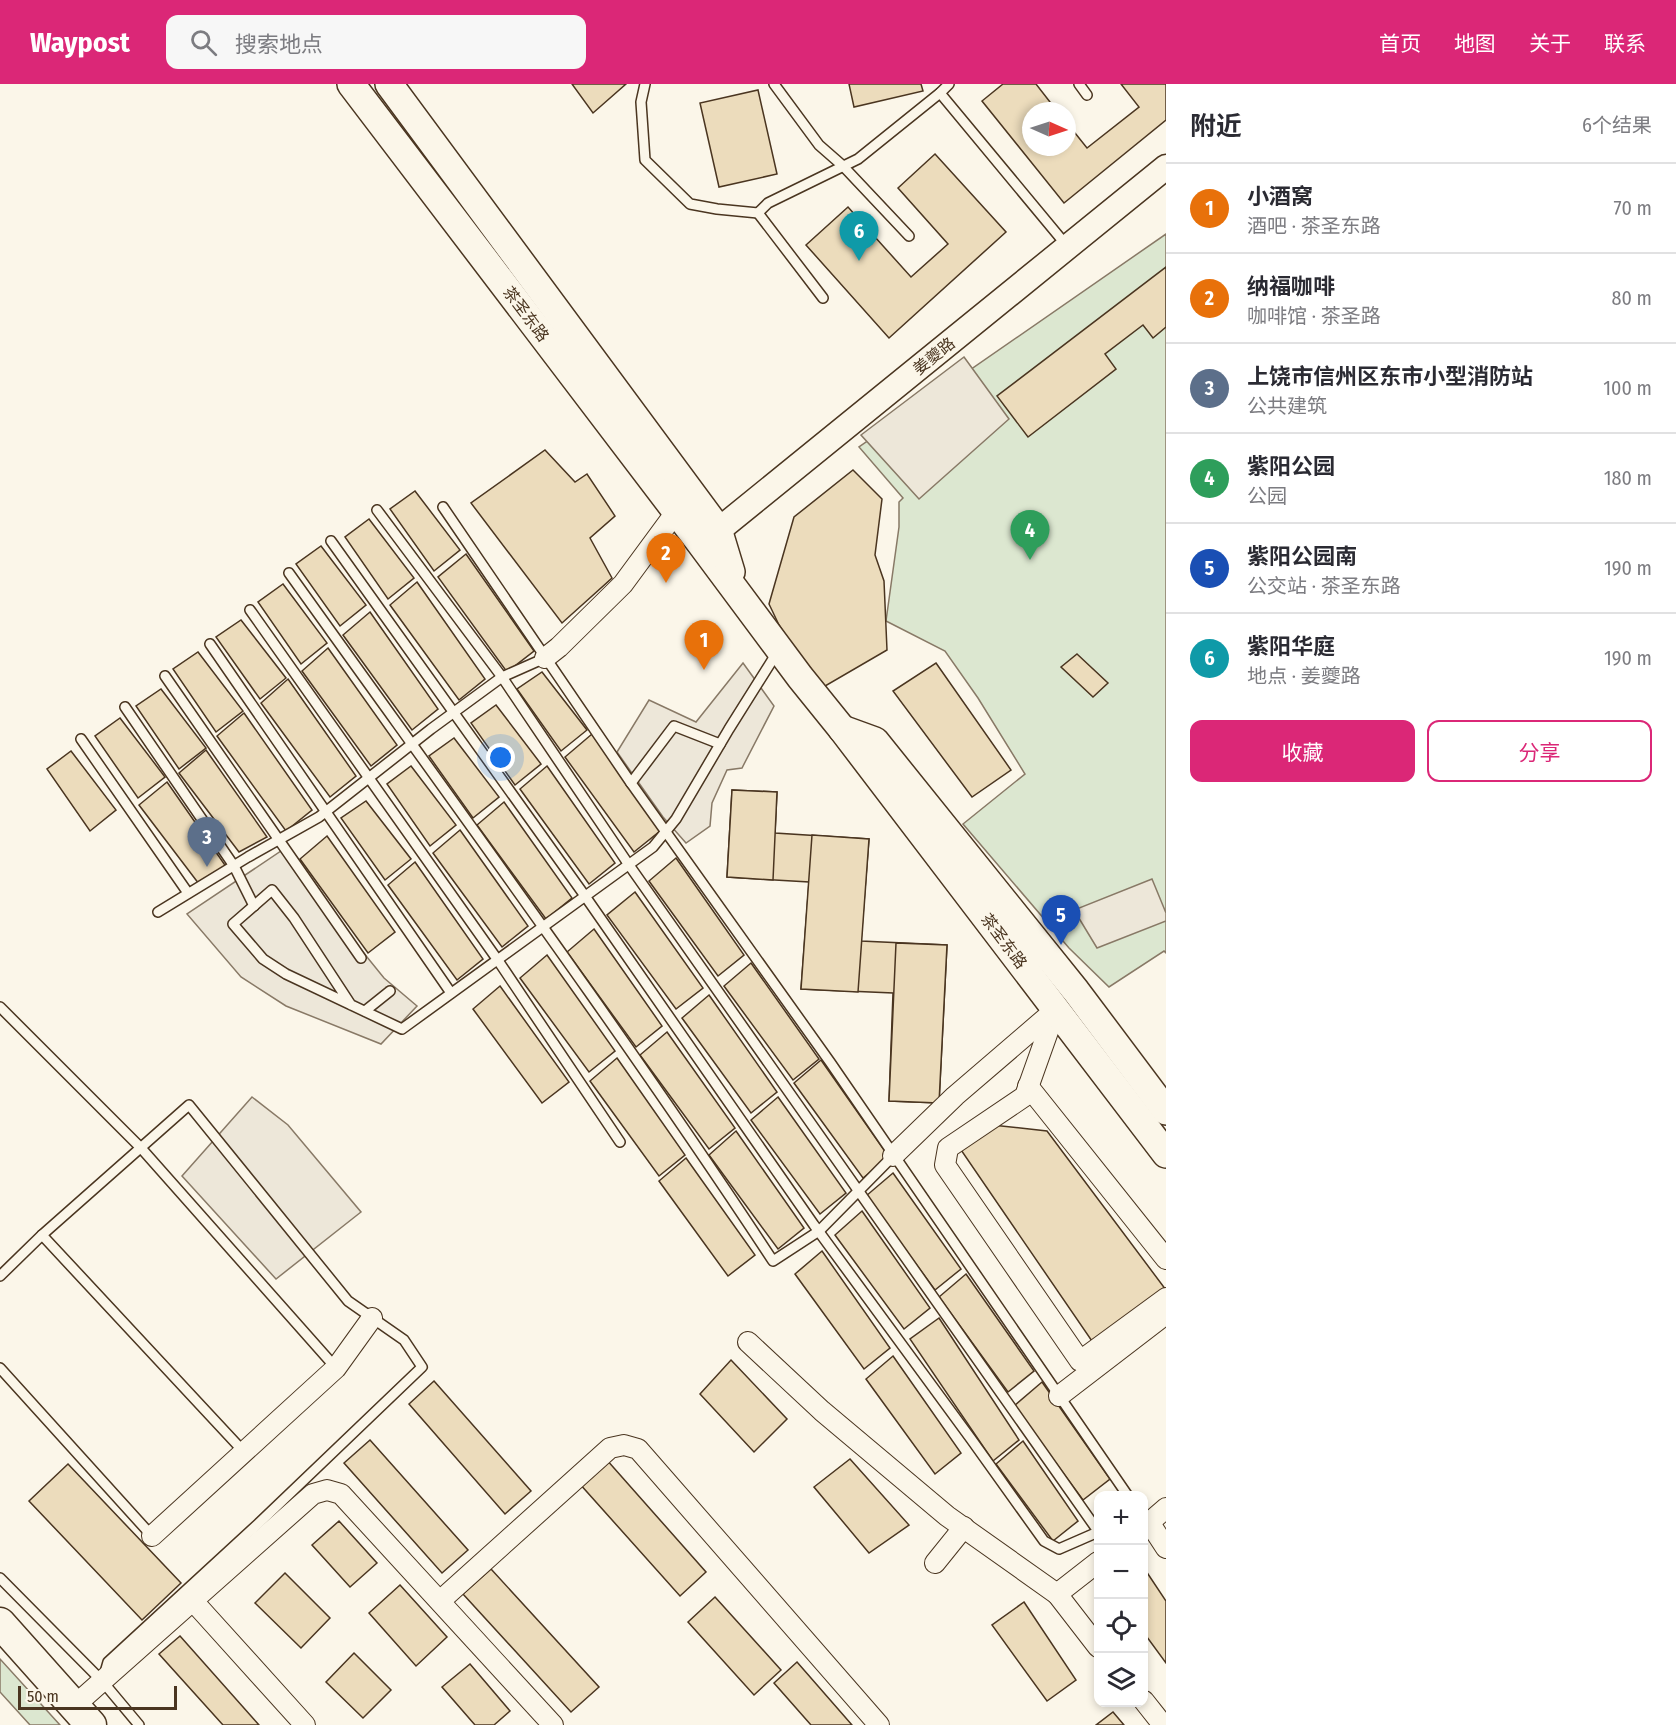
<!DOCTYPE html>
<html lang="zh">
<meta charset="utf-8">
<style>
:root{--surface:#fff;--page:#f7f7f7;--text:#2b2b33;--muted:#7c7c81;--line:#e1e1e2;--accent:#db2777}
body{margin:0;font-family:"Fira Sans Condensed","Noto Sans SC",sans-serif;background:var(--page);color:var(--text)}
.controls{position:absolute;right:18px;bottom:18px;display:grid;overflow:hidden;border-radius:12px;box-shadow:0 3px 9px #0003}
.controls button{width:54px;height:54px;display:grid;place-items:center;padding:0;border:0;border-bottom:2px solid var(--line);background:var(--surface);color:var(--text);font:30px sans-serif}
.compass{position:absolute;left:1022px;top:18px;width:54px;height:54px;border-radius:50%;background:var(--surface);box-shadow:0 3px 9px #0003;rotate:93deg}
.scale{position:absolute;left:18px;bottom:15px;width:159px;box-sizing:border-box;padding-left:6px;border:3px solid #4a3520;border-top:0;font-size:16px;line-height:21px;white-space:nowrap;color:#4a3520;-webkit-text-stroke:4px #fbf6e9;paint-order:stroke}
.you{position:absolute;left:501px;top:674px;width:21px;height:21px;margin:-15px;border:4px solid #fff;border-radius:50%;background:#1a73e8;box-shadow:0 0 0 9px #1a73e833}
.badge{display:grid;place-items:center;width:39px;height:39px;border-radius:50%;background:var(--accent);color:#fff;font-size:20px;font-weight:700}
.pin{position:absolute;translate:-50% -50px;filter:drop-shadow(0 2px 3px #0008)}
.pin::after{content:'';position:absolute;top:32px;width:21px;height:18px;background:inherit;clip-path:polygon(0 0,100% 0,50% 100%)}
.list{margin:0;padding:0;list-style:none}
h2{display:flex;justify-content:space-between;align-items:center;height:78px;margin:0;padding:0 24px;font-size:26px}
h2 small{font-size:20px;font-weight:400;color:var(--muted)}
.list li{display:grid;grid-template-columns:39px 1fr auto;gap:18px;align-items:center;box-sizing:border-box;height:90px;padding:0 24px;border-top:2px solid var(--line)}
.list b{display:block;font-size:22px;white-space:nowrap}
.list p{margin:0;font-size:20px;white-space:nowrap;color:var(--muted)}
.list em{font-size:20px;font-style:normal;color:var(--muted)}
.actions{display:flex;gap:12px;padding:18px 24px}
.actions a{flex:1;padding:14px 0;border:2px solid var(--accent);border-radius:12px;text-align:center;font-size:21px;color:var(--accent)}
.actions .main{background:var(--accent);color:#fff}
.icon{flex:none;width:33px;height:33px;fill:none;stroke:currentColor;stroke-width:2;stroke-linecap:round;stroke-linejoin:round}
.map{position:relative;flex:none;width:1166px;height:1641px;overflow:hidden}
header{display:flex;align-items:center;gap:36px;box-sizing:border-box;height:84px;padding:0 30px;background:var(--accent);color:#fff}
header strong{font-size:28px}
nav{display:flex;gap:33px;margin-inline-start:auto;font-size:21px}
.search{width:420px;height:54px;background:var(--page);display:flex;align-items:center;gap:15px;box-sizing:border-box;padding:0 21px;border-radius:12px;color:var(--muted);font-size:22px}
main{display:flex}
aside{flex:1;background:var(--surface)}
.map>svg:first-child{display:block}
.green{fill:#dce7d0;stroke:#887966;stroke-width:1.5}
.parking{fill:#ede7d9;stroke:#887966;stroke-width:1.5}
.building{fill:#ecdcbc;stroke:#4a3520;stroke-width:1.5}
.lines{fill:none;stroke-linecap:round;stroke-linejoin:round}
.service-casing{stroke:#4a3520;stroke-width:12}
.minor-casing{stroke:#4a3520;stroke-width:22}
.tertiary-casing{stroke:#4a3520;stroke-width:27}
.secondary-casing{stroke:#4a3520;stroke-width:30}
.primary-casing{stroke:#4a3520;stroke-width:33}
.service{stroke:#fbf6e9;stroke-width:9}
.minor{stroke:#fbf6e9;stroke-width:20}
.tertiary{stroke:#fbf6e9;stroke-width:24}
.secondary{stroke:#fbf6e9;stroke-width:27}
.primary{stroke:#fbf6e9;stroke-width:30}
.labels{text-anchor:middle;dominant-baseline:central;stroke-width:4.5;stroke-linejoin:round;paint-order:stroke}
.street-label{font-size:16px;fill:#4a3520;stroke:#fbf6e9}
</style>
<header>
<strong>Waypost</strong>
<div class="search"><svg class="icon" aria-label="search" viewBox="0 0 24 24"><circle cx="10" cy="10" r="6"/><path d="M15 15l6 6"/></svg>搜索地点</div>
<nav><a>首页</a><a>地图</a><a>关于</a><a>联系</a></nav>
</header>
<main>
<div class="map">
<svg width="1166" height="1641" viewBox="0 0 1166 1641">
<rect width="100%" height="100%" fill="#fbf6e9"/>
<g class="green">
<polygon points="1166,150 1166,869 1164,867 1109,903 1069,864 963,740 1025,690 978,614 945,567 886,537 899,443 899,418 903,414 859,363"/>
<polygon points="0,1575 60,1641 30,1641 0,1608"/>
</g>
<g class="parking">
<polygon points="964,273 1009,335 919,415 861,351"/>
<polygon points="743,579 774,622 742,684 727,686 712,719 710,742 686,759 663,733 617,668 649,616 696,638"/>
<polygon points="281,767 384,894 417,922 381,960 286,922 241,893 187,830"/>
<polygon points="1152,795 1166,829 1166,837 1097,864 1074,826"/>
<polygon points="252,1013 288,1041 361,1128 276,1195 182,1092"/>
</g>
<g class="building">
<polygon points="572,0 626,0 593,29"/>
<polygon points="849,0 921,0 923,7 854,23"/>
<polygon points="1003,0 1036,0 1057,27 1031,27 1031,63 1067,63 1067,39 1087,64 1139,23 1121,0 1166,0 1166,36 1064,119 982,17"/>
<polygon points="758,6 777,90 719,103 700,19"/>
<polygon points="935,70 1006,148 889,254 806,161 848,123 911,193 948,160 898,104"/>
<polygon points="1166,183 1166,243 1153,254 1143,241 1105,270 1116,285 1028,353 997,312"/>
<polygon points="545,366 575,398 587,390 615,432 590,454 612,494 562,539 471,419"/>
<polygon points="853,386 882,415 875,471 884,497 887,566 820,605 779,541 769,520 794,433"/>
<polygon points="415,407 460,466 434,487 390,425"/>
<polygon points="369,435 414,494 388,515 345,453"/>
<polygon points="321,462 366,521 340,542 296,480"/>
<polygon points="466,470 534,567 507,588 438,493"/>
<polygon points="417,498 485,595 459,616 390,521"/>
<polygon points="283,500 327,559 301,580 258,518"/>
<polygon points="370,528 438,625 412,646 343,551"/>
<polygon points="241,536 286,594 260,615 216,553"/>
<polygon points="328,564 397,661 371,682 302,587"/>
<polygon points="198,568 243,627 216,648 173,585"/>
<polygon points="1077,570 1108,599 1093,613 1061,583"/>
<polygon points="936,579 1011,686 972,713 893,607"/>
<polygon points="542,588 587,646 561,667 517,605"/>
<polygon points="288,595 356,692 330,713 261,619"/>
<polygon points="161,605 206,664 179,685 136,622"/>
<polygon points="496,621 541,680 515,701 471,639"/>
<polygon points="244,629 312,726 286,747 217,652"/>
<polygon points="120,634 165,693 138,714 95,652"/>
<polygon points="592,650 660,747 634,768 565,673"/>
<polygon points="454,654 499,713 473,734 429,672"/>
<polygon points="206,666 267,753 239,768 179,689"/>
<polygon points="71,667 116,726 90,747 47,685"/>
<polygon points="411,682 456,741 430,762 387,700"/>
<polygon points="547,682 615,779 589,800 520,705"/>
<polygon points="167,698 227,784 199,800 139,721"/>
<polygon points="732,706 777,708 775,749 869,755 861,857 947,861 939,1019 889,1017 893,909 801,905 809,798 727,793"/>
<polygon points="732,706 777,708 773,796 727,793"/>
<polygon points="366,717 411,775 385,796 341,734"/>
<polygon points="504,718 572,814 546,835 477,741"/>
<polygon points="460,746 528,842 502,863 433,769"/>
<polygon points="812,751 869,755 858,908 801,905"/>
<polygon points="327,752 395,848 368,869 300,775"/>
<polygon points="676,774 744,871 718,892 649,797"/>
<polygon points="415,778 483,875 457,896 388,801"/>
<polygon points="635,808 703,904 676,925 607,831"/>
<polygon points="594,845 662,942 636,963 567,868"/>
<polygon points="896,859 947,861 939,1019 889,1017"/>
<polygon points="547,871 615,967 589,988 520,894"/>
<polygon points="751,879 819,975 793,996 724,902"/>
<polygon points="500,902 569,998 542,1019 473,925"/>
<polygon points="709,911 777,1008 751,1029 682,934"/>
<polygon points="667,948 735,1044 709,1065 640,971"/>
<polygon points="617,974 685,1071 659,1092 590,997"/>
<polygon points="821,976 889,1073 863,1094 794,999"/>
<polygon points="778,1013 846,1109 820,1130 751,1036"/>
<polygon points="992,1041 1047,1047 1166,1206 1096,1263 959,1063"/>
<polygon points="736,1047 804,1144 778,1165 709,1071"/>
<polygon points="686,1074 755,1171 728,1192 659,1097"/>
<polygon points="893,1089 961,1185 935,1206 866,1112"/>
<polygon points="862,1127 930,1224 904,1245 835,1151"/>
<polygon points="822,1167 890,1264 864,1285 795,1190"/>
<polygon points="966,1190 1034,1287 1008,1308 939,1213"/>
<polygon points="939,1234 1019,1356 993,1377 910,1255"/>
<polygon points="893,1272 961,1369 935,1390 866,1295"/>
<polygon points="731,1276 787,1335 754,1368 700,1310"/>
<polygon points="434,1297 531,1407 505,1430 409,1320"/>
<polygon points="1042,1298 1110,1395 1083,1416 1014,1322"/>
<polygon points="370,1356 468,1466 442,1489 344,1379"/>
<polygon points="1023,1357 1078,1437 1053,1457 996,1380"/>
<polygon points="606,1375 706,1488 680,1512 579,1399"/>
<polygon points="850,1375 909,1441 869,1469 814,1403"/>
<polygon points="68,1380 181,1499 142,1536 29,1417"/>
<polygon points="339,1437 377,1479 350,1503 312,1461"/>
<polygon points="1144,1484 1166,1517 1166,1579 1144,1549"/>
<polygon points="491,1485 599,1603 571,1628 463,1510"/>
<polygon points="285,1489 330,1534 301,1564 255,1519"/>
<polygon points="400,1501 447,1553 416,1582 369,1529"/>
<polygon points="715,1513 781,1586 754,1611 688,1538"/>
<polygon points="1024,1518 1076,1596 1047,1617 992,1541"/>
<polygon points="180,1552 259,1641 223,1641 159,1570"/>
<polygon points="354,1569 391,1606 363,1634 326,1598"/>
<polygon points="797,1578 852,1641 811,1641 774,1599"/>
<polygon points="470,1580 510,1627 494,1641 475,1641 442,1603"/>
<polygon points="1113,1628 1124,1641 1096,1641"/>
</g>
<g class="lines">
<g class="service-casing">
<g id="service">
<polyline points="645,0 641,18 645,76 690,120 717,125 758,129"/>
<polyline points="774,0 819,61 843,82 909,152"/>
<polyline points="1079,0 1087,11"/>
<polyline points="940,9 1067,162"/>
<polyline points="823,214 758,129 768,119 858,75 940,9 949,0"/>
<polyline points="443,423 631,699"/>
<polyline points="377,426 502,593 629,781 1098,1447"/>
<polyline points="331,457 585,812 814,1141 971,1355 1044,1457 1059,1465 1098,1448"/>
<path d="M289 489C452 717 619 943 773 1177L819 1147 893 1072"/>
<polyline points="250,526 497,875 620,1058"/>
<polyline points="210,560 451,909"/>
<polyline points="165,592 361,874"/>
<polyline points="125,623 234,782 254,822"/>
<polyline points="81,655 188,809"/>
<polyline points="720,660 674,642 631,699 830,978 1128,1412"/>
<polyline points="158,828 248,773 319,733 431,645 502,593 545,574"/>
<polyline points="351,921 294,834 272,806 233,840 263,875 286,890 402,945 653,763 676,735 729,645 778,567"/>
<polyline points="0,923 141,1064 336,1284"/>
<polyline points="365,927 390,907"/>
<polyline points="42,1151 244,1368"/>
<polyline points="0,1192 42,1151 189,1021 348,1217 404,1256 422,1283 258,1440 108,1578 104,1592"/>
<polyline points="0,1284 152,1452"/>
<polyline points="0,1494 103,1598 139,1641"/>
</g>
</g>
<g class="minor-casing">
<g id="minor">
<polyline points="545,574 559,563 623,500 676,428"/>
<polyline points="1056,925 1025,1012 948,1064 945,1081 1080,1277 1166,1214"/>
<polyline points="1028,1002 1166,1175"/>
<polyline points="893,1072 955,1012 1054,927"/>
<polyline points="748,1258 822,1327 947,1432 1057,1510"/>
<polyline points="1059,1312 1166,1230"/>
<polyline points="1149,1438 1166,1464"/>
<polyline points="1144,1443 1166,1424"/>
<polyline points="152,1452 336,1284 372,1234"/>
<polyline points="1098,1478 1057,1510 1098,1563"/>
<polyline points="935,1479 964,1443"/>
<polyline points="193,1517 305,1641"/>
<polyline points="440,1517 610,1364 624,1361 638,1365 879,1641"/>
<polyline points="1144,1617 1163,1641"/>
<polyline points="74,1622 313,1410 327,1406 341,1410 553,1641"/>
</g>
</g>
<g class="tertiary-casing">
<polyline id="tertiary" points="704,458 1166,83"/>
</g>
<g class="secondary-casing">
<g id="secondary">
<polyline points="351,0 701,460 800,593 842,645 1166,1070"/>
<polyline points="389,0 718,445 731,488"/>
<polyline points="842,645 875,657 1076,907 1166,1027"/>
</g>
</g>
<g class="primary-casing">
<polyline id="primary" points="0,1539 91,1641"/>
</g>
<use href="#service" class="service"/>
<use href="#minor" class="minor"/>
<use href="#tertiary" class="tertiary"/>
<use href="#secondary" class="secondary"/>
<use href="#primary" class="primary"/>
</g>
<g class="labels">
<g class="street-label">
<text transform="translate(526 230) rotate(53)">茶圣东路</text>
<text transform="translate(934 272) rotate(-39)">姜夔路</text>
<text transform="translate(1004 857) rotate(53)">茶圣东路</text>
</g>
</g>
</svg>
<div class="controls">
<button>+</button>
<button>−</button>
<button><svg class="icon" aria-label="locate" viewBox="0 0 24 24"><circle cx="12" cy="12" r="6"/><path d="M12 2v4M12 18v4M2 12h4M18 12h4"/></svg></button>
<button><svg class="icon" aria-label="layers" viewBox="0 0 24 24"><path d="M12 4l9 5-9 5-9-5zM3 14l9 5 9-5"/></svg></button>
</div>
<svg class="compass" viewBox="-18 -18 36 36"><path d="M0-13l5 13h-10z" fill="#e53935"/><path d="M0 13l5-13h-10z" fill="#7c7c81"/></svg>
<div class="scale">50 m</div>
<div class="you"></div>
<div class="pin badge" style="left:704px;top:586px;background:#e8710a">1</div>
<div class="pin badge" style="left:666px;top:499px;background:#e8710a">2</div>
<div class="pin badge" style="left:207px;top:783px;background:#5c6f8a">3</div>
<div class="pin badge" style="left:1030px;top:476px;background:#2e9e5b">4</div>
<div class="pin badge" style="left:1061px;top:861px;background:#1a4fb4">5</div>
<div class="pin badge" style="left:859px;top:177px;background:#0f9aa8">6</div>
</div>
<aside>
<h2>附近<small>6个结果</small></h2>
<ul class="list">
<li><span class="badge" style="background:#e8710a">1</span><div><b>小酒窝</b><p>酒吧 · 茶圣东路</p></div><em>70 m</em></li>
<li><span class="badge" style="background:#e8710a">2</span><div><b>纳福咖啡</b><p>咖啡馆 · 茶圣路</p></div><em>80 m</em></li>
<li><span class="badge" style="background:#5c6f8a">3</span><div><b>上饶市信州区东市小型消防站</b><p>公共建筑</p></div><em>100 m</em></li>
<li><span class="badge" style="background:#2e9e5b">4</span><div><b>紫阳公园</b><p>公园</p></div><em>180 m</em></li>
<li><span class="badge" style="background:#1a4fb4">5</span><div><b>紫阳公园南</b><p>公交站 · 茶圣东路</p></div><em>190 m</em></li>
<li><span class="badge" style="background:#0f9aa8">6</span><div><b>紫阳华庭</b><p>地点 · 姜夔路</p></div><em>190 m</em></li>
</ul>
<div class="actions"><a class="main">收藏</a><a>分享</a></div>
</aside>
</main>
